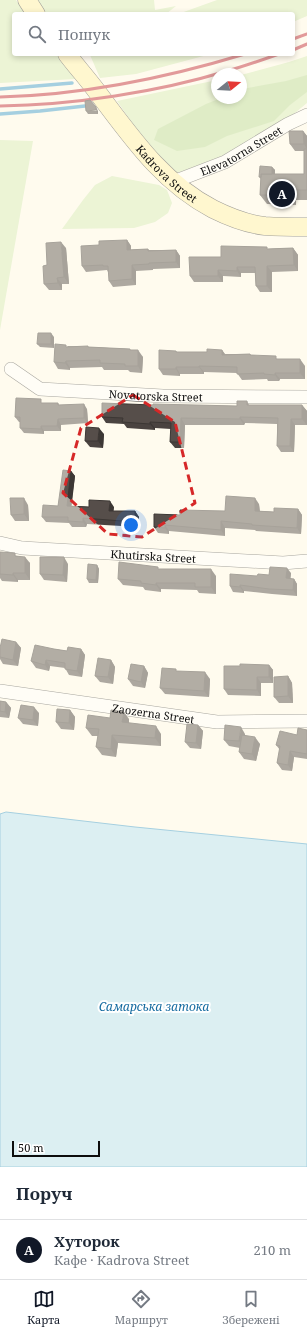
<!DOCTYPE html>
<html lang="uk">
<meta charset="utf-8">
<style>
:root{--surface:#fff;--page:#f6f6f7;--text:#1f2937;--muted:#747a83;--line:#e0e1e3;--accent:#111827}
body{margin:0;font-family:"Noto Serif",serif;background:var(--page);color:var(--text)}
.compass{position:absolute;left:211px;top:68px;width:36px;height:36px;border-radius:50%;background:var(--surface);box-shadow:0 2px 6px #0003;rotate:72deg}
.scale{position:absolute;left:12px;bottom:10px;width:88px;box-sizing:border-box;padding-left:4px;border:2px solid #0d0d0d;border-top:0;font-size:11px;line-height:14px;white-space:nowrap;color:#0d0d0d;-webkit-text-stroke:3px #fff;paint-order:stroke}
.you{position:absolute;left:131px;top:525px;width:14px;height:14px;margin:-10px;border:3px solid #fff;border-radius:50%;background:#1a73e8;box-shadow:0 0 0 6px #1a73e833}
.badge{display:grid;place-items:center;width:26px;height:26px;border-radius:50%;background:var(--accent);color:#fff;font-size:13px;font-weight:700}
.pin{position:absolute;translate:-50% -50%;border:2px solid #fff;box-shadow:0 1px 4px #0006}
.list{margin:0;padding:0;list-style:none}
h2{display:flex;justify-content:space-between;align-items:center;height:52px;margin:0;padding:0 16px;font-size:17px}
h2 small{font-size:13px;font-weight:400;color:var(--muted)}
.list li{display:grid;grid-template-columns:26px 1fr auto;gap:12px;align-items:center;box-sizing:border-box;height:60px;padding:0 16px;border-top:1px solid var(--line)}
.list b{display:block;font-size:15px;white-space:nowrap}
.list p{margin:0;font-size:13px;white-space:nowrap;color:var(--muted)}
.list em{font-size:13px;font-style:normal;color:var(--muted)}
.icon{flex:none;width:22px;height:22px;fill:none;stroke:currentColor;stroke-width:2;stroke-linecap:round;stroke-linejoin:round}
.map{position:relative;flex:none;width:307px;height:1167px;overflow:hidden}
.search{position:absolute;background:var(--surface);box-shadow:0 2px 6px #0003;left:12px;right:12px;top:12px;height:44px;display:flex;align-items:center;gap:10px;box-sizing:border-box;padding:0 14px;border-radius:4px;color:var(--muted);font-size:15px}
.sheet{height:112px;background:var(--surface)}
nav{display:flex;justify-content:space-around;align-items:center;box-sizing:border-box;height:56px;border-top:1px solid var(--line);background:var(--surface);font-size:11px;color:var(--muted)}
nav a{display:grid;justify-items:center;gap:2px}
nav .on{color:var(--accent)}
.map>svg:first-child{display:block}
.green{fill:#d4eab7}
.forest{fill:#b9da96}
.water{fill:#b2e1f7;stroke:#399ace}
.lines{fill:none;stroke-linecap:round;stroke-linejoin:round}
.stream{stroke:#399ace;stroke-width:3.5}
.street-casing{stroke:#404040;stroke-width:14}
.secondary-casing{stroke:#2f2f2f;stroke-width:19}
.street{stroke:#fff;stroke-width:13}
.secondary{stroke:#fff1a9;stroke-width:18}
.rail{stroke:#bf2434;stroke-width:3}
.wall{fill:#4a4340}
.shaded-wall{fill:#3c3734}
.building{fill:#564e4a;stroke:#3c3734}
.marked{fill:none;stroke:#d62828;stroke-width:3;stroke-dasharray:8 5;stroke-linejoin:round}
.labels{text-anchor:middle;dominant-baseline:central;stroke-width:4;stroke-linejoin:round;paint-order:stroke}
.street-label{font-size:11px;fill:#0d0d0d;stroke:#fff}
.water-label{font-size:12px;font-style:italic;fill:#156ba0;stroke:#fff}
</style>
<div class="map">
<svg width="307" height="1167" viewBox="0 0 307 1167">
<rect width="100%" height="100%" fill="#fffbee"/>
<g class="green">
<polygon points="0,0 16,0 26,14 14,14 14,54 56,54 76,79 0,83"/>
<polygon points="31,0 154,0 155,10 176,6 166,14 41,14"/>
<polygon points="217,0 307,0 307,16 293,22 293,14 178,14"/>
<polygon points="93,54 211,54 136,74 100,78 90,55"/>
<polygon points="307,56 307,103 278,127 218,158 172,175 144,140 117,101 217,80 217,98 241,98 241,75 289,62"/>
<polygon points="0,140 33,141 0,330"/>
<polygon points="112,176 159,185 167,190 172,203 168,213 155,222 134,228 62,229 83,200 95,185"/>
</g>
<polygon class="forest" points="307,75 307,92 290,105 274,121 227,136 205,147 177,151 154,140 158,129 206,104 221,98 241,98 241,90 242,89 286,81"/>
<polygon class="water" points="6,812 135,827 307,844 307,1167 0,1167 0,814"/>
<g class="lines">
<g class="stream">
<polyline points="0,89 72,83"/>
<polyline points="0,114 40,111 85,106"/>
</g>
<g class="street-casing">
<g id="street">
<path id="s1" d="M173 182 225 162 288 124 307 115"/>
<path id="s2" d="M11 369 40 389 163 396 307 397"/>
<path id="s3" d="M0 543 22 548 283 563 307 561"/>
<path id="s4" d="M0 691 217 722 307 721"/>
</g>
</g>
<g class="secondary-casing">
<g id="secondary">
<polyline points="27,0 36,14"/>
<path id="s5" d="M67 54C76 66 86 77 95 89 130 135 161 182 213 209 229 217 247 224 265 226 279 227 293 227 307 227"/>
</g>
</g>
<use href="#street" class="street"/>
<use href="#secondary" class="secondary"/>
<g class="rail">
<polyline points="293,39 307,34"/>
<polyline points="293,50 307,44"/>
<path d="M0 97C83 95 166 78 245 54"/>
<path d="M0 106C73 105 158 92 227 71 245 66 262 60 279 54"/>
</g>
</g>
<g class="wall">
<polygon points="86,111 98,111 98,114 88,114"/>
<polygon points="303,131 307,136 307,200 296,200 296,205 267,204 260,195 261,179 259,177 272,167 275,170 275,174 304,174 304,151 295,151 290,144"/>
<polygon points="127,240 131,246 131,250 148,249 149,250 176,250 180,256 180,268 153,269 153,270 136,271 136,285 113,287 109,281 109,272 108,272 107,270 86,272 82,266 99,245"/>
<polygon points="66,248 69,284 62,284 62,290 49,290 44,284 47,265"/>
<polygon points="293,248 298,255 298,271 272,272 272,292 260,292 256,286 255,273 241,273 241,277 223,276 223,282 194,282 190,276 221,257 268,249"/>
<polygon points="54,337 54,348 40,347 37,344"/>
<polygon points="68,346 130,349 130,350 143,357 142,373 130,372 128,370 104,370 102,367 70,368 70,370 58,369 54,362"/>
<polygon points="222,350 225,354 250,354 251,355 278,359 305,366 305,379 280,379 279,381 268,381 267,379 242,380 237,373 204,372 204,374 180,374 180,376 163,375 159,369 176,351 177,352 207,352"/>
<polygon points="247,401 249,405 302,405 307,411 307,425 295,425 294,452 281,452 277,446 277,424 245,423 244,425 185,425 184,448 175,448 170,442 171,429 155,428 155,430 127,428 124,424 106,423 102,417 153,405 237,406"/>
<polygon points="44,403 58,403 59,405 87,409 88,423 61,425 61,431 44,431 44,434 24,433 20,428 20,422 19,422 15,417"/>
<polygon points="104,434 103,448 90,447 85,441"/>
<polygon points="71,471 75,476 71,506 89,507 114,507 113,511 135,511 139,517 139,527 87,524 86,527 72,527 69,523 46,522 42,517 58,506"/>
<polygon points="259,504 260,511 274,512 298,509 302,515 301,534 256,531 255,530 225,528 225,536 169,531 169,534 158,533 154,527 180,515 225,511"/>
<polygon points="28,505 29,521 15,521 11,515"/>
<polygon points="0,552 17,556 30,563 30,580 18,580 18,582 2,581 0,578"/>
<polygon points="68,564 67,582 44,580 40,574"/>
<polygon points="97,565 99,569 98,583 89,583 87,579"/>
<polygon points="159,569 216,576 216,594 199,593 197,590 161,589 161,592 145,590 143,587 123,585 118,579"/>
<polygon points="291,573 290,579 294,579 297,584 297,596 272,594 244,591 244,593 233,592 230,586 257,576"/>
<polygon points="16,642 21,648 18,666 3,664 0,659 0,648"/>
<polygon points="54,649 67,651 81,649 85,655 82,677 69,675 65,668 50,666 49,671 36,668 31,661"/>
<polygon points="111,660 115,667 113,684 100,682 95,676"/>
<polygon points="269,665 273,670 273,683 261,683 261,696 228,695 224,689 240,666"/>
<polygon points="144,666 148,673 145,688 133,686 128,679"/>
<polygon points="178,671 210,679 209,697 165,694 160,688"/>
<polygon points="288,676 292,683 293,703 279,703 274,697"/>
<polygon points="0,701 6,702 11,708 9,718 0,717"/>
<polygon points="70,710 75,717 74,730 61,729 56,722"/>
<polygon points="39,713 38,726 23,724 18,718"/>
<polygon points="110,718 129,719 129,723 161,734 161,746 118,743 116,757 102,755 96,747 98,736 92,736 86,728"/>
<polygon points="198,725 203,731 201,749 190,748 185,742"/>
<polygon points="307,730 307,759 294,757 292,771 282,770 277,763 280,750 276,745"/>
<polygon points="245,734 245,736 260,744 256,761 244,759 239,752 240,748 229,746 224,740"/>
</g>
<g class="shaded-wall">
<polygon points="96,107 98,111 98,114 96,110"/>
<polygon points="303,131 307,136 307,149 304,144"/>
<polygon points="272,167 275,170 274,181 272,177"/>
<polygon points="289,190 296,200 296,205 289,195"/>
<polygon points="127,240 131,246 131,256 127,250"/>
<polygon points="61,242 66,248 69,284 64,277"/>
<polygon points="293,248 298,255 298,271 294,265"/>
<polygon points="176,250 180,256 180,268 176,262"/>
<polygon points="132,265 136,271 136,285 132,279"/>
<polygon points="267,266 272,272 272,292 267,286"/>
<polygon points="237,267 241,273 241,277 237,271"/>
<polygon points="218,270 223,276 223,282 218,276"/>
<polygon points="57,278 62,284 62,290 58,283"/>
<polygon points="51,333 54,337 54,348 51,344"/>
<polygon points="138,350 143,357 142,373 138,366"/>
<polygon points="222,350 226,356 222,355"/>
<polygon points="300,359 305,366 305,379 300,373"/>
<polygon points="66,361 70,368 70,370 65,363"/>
<polygon points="199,366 204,372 204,374 199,367"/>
<polygon points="176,367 180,374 180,376 176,369"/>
<polygon points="275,373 280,379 279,381 275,375"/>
<polygon points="84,404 87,409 88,423 84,418"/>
<polygon points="302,405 307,411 307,425 302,419"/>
<polygon points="240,417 245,423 244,425 240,419"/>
<polygon points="181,418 185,425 184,448 180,442"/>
<polygon points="58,419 61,425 61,431 57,426"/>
<polygon points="291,419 295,425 294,452 290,446"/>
<polygon points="150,422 155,428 155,430 150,424"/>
<polygon points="41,426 44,431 44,434 41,429"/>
<polygon points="99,428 104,434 103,448 98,441"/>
<polygon points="71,471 75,476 71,511 67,506"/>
<polygon points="24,498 28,505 29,521 24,514"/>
<polygon points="255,498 259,504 260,517 255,511"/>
<polygon points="110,501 114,507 113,516 109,511"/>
<polygon points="298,509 302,515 301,534 297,528"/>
<polygon points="135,511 139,517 139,527 135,522"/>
<polygon points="83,518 87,524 86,527 83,522"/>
<polygon points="221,521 225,528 225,536 221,530"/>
<polygon points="165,525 169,531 169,534 165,528"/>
<polygon points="25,557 30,563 30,580 25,573"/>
<polygon points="64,557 68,564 67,582 63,575"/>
<polygon points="97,565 99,569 98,583 96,580"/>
<polygon points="287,568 291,573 290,584 286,578"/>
<polygon points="211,569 216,576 216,594 211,587"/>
<polygon points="13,573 18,580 18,582 13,575"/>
<polygon points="294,579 297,584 297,596 293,590"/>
<polygon points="156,583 161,589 161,592 156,585"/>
<polygon points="240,585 244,591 244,593 240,587"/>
<polygon points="16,642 21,648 18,666 13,660"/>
<polygon points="81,649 85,655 82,677 77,671"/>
<polygon points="46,660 50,666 49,671 45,665"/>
<polygon points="111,660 115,667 113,684 108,677"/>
<polygon points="269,665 273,670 273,683 269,677"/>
<polygon points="144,666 148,673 145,688 141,682"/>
<polygon points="205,672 210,679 209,697 204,691"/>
<polygon points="288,676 292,683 293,703 288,696"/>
<polygon points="257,677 261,683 261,696 257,690"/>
<polygon points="6,702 11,708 9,718 5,712"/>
<polygon points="34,707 39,713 38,726 33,720"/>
<polygon points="70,710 75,717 74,730 69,723"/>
<polygon points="124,712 129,719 128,730 122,722"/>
<polygon points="198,725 203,731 201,749 196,743"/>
<polygon points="156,726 161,734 161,746 155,738"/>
<polygon points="241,727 245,734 244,748 239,741"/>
<polygon points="112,735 118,743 116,757 111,749"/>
<polygon points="255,737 260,744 256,761 252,754"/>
<polygon points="290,751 294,757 292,771 288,765"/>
</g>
<g class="building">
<polygon points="90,100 96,107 96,110 86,111 85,101"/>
<polygon points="289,131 303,131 304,144 290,144"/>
<polygon points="304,149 307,149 307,190 289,190 289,195 260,195 261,174 304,174"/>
<polygon points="260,166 272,167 272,174 261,174 261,177 259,177"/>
<polygon points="127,240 127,250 148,249 148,251 176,250 176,262 149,263 149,264 132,265 132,279 109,281 108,266 103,266 103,265 82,266 81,246 99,245 99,241"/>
<polygon points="61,242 64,277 57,278 58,283 44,284 43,266 47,265 46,243"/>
<polygon points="221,246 267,247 267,249 293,248 294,265 267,266 267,286 256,286 255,267 237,267 237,271 218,270 218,276 190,276 189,257 221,257"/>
<polygon points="38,333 51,333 51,344 37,344"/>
<polygon points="55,344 66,345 66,347 88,346 88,347 130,349 130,350 138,350 138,366 125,366 125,364 100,363 100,360 66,361 65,363 54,362"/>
<polygon points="207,349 222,350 222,355 250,354 250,355 276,356 276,359 300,359 300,373 275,373 275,375 264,374 264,373 237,374 237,367 199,366 199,367 176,367 176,369 159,369 159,350 176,351 176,352 207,352"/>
<polygon points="16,398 41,399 41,403 58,403 58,405 84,404 84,418 58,419 57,426 41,426 41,429 20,428 20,417 15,417"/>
<polygon points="237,401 247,401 247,405 302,405 302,419 291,419 290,446 277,446 278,418 240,417 240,419 181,418 180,442 170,442 171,423 150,422 150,424 122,422 123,418 102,417 102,403 153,405 153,404 237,406"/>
<polygon points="86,427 99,428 98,441 85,441"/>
<polygon points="63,470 71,471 67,506 89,507 89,500 110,501 109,511 135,511 135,522 83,518 83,522 68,521 68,517 42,517 43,505 58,506"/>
<polygon points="226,496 255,498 255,511 274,512 274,508 298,509 297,528 252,525 252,524 221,521 221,530 165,525 165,528 154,527 154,514 180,515 180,510 225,511"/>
<polygon points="10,498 24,498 24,514 11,515"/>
<polygon points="0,552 15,553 15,556 25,557 25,573 13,573 13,575 0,574"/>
<polygon points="40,557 64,557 63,575 40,574"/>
<polygon points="119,562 158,567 158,569 211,569 211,587 195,587 195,583 156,583 156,585 141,583 141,581 118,579"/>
<polygon points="88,564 97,565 96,580 87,579"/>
<polygon points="270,567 287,568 286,578 294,579 293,590 269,589 240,585 240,587 230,586 230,574 257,576 258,574 269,575"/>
<polygon points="2,639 16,642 13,660 0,657 0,648"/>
<polygon points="35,645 54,649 67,651 68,647 81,649 77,671 65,669 65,663 46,660 45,665 31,661"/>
<polygon points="98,658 111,660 108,677 95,676"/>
<polygon points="131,664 144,666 141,682 128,679"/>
<polygon points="240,664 269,665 269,677 257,677 257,690 224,689 224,666 240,666"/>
<polygon points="162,668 176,669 176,671 205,672 204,691 160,688"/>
<polygon points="288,676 288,696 274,697 274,677"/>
<polygon points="0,701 6,702 5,712 0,711"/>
<polygon points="21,705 34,707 33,720 18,718"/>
<polygon points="57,709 70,710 69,723 56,722"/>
<polygon points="111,710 124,712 122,722 156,726 155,738 112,735 111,749 96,747 99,729 86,728 88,715 110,718"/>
<polygon points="187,724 198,725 196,743 185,742"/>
<polygon points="225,725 241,727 239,741 224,740"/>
<polygon points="298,728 307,730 307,754 290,751 288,765 277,763 280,746 276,745 280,731 297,735"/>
<polygon points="242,735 255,737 252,754 239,752"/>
</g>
<path d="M0 0H307V1167H0ZM133 395 175 422 195 503 142 537 108 534 63 493 81 428Z" fill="#fffbee" fill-opacity=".55" fill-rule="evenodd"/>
<path class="marked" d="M133 395 175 422 195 503 142 537 108 534 63 493 81 428Z"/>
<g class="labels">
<g class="street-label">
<text stroke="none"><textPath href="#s1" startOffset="75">Elevatorna Street</textPath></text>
<text stroke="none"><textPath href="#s5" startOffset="156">Kadrova Street</textPath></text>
<text stroke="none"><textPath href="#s2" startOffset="151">Novatorska Street</textPath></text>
<text stroke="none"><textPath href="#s3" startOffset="154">Khutirska Street</textPath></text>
<text stroke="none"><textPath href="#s4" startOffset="155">Zaozerna Street</textPath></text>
</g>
<g class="water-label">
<text x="154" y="1006">Самарська затока</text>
</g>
</g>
</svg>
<svg class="compass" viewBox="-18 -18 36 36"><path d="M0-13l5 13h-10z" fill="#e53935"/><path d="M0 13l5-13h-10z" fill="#747a83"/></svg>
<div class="scale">50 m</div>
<div class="you"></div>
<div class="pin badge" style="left:282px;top:194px">A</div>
<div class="search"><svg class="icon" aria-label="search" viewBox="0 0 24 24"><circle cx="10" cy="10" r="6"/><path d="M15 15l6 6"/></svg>Пошук</div>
</div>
<section class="sheet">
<h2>Поруч<small></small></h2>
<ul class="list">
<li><span class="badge">A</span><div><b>Хуторок</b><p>Кафе · Kadrova Street</p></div><em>210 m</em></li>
</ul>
</section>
<nav>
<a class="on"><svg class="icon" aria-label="map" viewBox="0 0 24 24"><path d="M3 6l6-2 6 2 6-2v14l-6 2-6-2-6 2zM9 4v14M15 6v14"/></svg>Карта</a>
<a><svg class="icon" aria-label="directions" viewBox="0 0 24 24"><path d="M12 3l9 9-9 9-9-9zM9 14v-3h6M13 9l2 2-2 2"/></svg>Маршрут</a>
<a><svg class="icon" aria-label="saved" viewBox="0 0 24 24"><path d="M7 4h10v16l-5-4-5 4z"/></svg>Збережені</a>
</nav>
